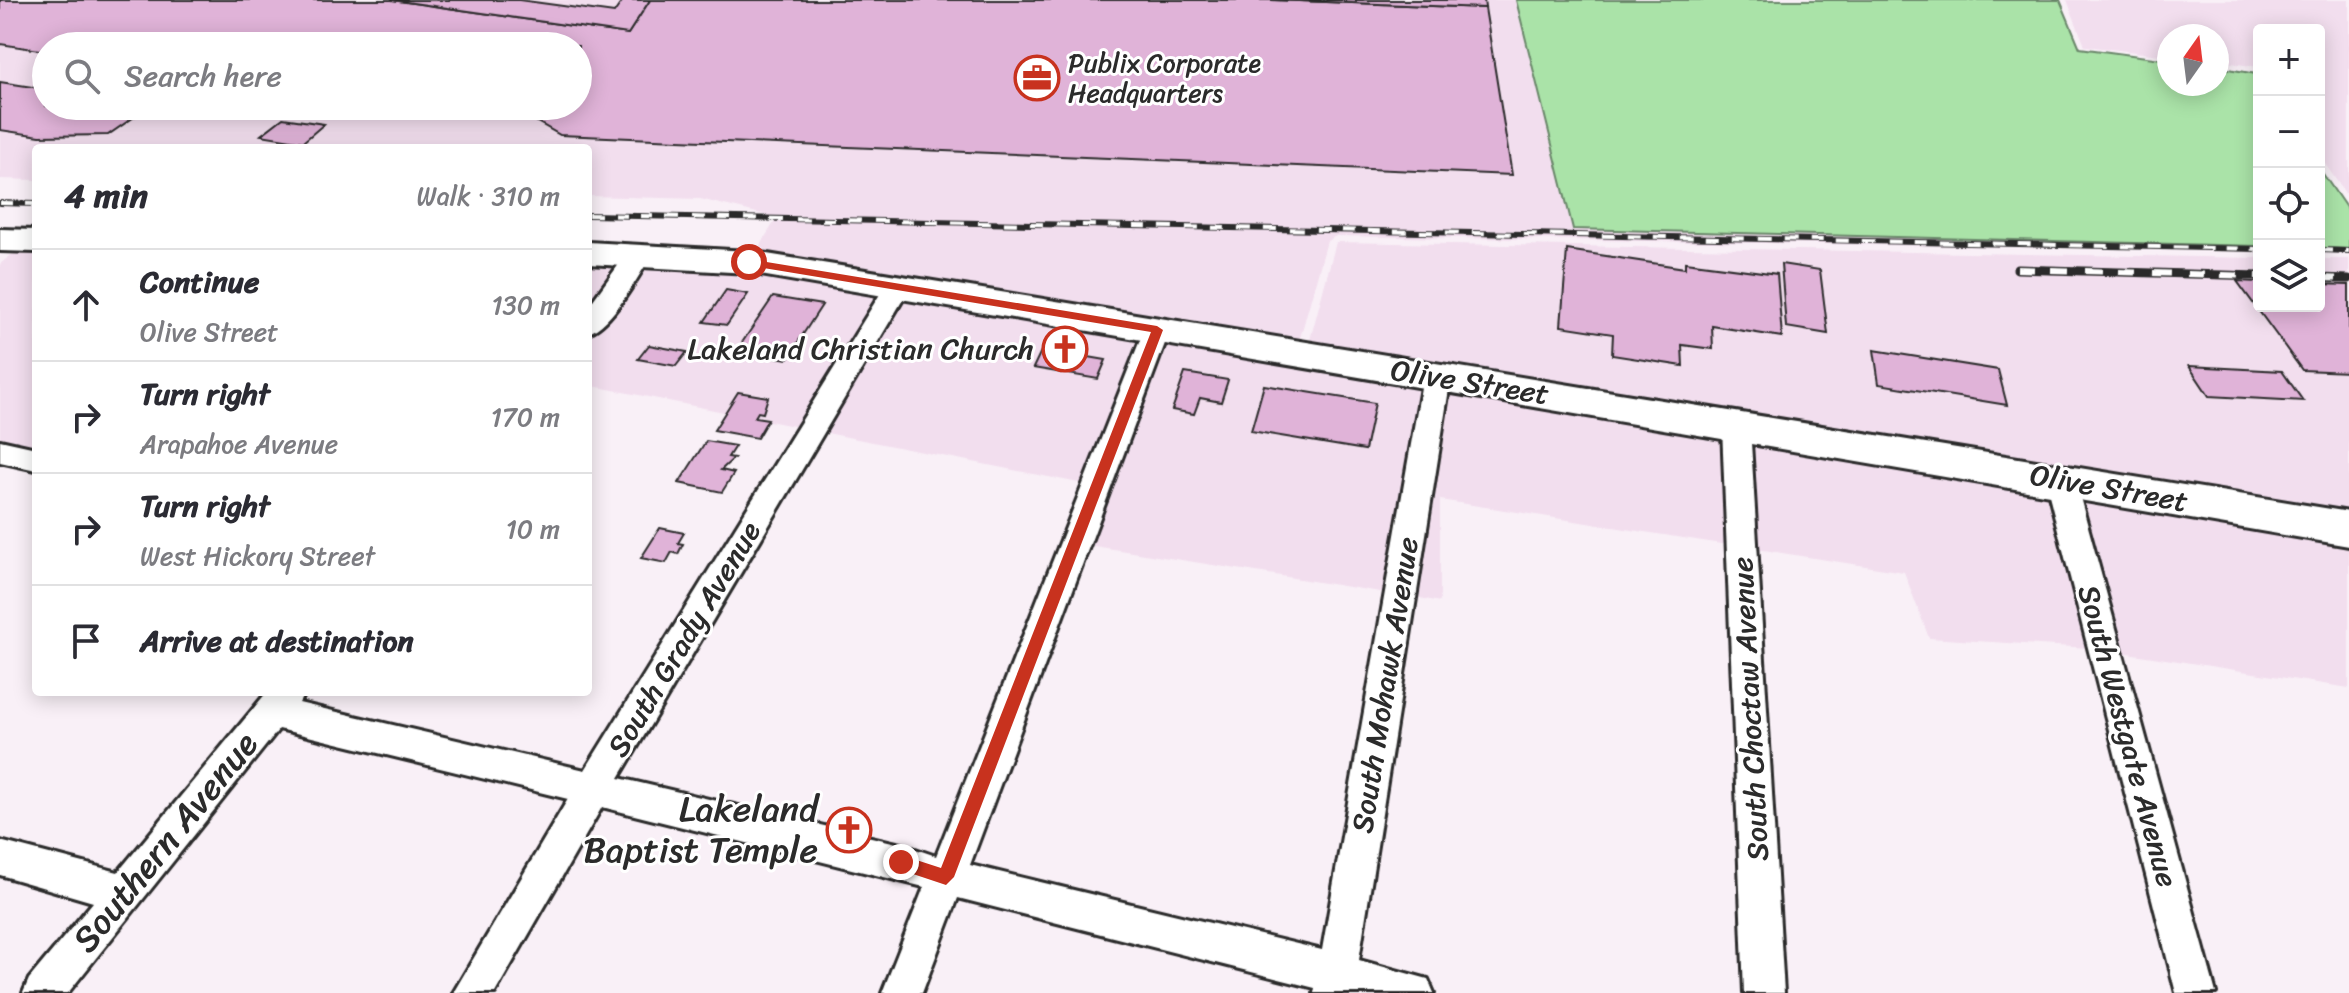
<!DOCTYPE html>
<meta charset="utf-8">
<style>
:root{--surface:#fff;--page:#f2f2f3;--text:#2b2b33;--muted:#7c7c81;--line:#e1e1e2}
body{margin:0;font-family:Sriracha,sans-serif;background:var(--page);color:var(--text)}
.controls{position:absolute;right:24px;top:24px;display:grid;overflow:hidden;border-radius:8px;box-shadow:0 4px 20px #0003}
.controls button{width:72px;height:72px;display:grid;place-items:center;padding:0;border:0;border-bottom:2px solid var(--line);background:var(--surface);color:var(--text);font:40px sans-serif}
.compass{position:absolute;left:2157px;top:24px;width:72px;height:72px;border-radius:50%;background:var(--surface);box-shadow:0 4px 20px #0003;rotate:14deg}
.stop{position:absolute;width:24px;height:24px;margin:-18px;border:6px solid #c8321e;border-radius:50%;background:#fff}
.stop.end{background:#c8321e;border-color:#fff;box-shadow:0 2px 8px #0008}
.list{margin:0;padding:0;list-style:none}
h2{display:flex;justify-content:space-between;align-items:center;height:104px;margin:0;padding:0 32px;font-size:34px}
h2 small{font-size:26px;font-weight:400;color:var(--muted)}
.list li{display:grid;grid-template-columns:52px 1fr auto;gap:24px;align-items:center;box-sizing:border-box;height:112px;padding:0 32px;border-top:2px solid var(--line)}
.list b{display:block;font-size:30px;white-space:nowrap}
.list p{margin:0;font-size:26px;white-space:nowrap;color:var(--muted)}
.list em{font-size:26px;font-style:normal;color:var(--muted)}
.icon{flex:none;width:44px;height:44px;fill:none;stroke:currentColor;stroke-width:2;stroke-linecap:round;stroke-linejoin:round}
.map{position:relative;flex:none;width:2349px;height:993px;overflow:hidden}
.search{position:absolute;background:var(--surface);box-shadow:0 4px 20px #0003;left:32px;top:32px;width:560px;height:88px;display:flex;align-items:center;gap:20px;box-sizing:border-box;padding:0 28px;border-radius:44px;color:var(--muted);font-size:30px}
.panel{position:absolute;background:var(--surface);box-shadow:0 4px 20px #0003;left:32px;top:144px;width:560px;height:552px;border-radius:8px}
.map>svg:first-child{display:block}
.built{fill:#f2deee;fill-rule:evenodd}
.green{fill:#aae3a8;stroke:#6a876a;stroke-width:2}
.building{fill:#e0b3d8;stroke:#2b2b2b;stroke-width:2}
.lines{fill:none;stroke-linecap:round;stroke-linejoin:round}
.street-casing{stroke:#2b2b2b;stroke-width:6}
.secondary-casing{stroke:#2b2b2b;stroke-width:6}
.street{fill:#fff;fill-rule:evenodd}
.secondary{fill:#fff;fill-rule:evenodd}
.rail-far1-casing{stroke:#2b2b2b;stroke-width:6}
.rail-casing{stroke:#2b2b2b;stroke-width:9}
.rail-far1{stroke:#fff;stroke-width:4;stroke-dasharray:13;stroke-linecap:butt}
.rail{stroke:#fff;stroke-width:6;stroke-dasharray:17;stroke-linecap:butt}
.route{fill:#c8321e}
.labels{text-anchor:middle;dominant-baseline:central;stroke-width:6;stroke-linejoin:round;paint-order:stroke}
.far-poi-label{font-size:26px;fill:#2b2b2b;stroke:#fff;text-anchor:start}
.poi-label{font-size:30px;fill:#2b2b2b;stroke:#fff;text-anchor:end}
.street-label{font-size:30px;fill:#2b2b2b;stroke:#fff}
.near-poi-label{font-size:36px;fill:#2b2b2b;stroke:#fff;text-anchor:end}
.near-street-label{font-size:36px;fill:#2b2b2b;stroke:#fff}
</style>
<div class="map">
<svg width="2349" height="993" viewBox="0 0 2349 993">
<rect width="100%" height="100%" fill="#f9f0f7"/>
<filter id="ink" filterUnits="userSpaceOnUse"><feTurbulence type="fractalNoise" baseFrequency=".0125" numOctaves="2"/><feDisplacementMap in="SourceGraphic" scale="16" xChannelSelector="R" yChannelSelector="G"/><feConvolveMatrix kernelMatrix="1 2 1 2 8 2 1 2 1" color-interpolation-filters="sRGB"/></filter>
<g filter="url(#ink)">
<g class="built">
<path d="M0 0H1516L1573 229 2259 246V251L1336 236 1327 241 1300 338 1302 345 754 255 777 218 700 199 588 196V148H36V180L0 179ZM46 46H578V106H46Z"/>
<polygon points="2067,0 2349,0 2349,199 2319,155 2319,30 2259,30 2259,67 2217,61 2217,36 2169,36 2169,56 2085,46"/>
<polygon points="1336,242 2259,258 2259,306 2319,306 2319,259 2349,259 2349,515 1310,340"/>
<polygon points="14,253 36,253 36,446 0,439 0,264"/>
<polygon points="588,265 621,265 588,310"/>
<polygon points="643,266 714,267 882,292 799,427 588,385 588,339"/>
<polygon points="904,296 1143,336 1084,484 822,432"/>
<polygon points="1166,340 1423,384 1386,593 1088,545"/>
<polygon points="1447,388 1724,434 1728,545 1440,500 1440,602 1415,597"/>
<polygon points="1750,438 2048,487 2089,648 1929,638 1904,572 1757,549"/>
<polygon points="2077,492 2349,540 2349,688 2121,652"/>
</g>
<g class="green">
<polygon points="1516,0 2060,0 2080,48 2169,60 2169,84 2217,84 2217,67 2256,74 2259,79 2259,246 1573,229"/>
<polygon points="2319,168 2349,212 2349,249 2319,248"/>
</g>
<g class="building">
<polygon points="0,0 392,0 628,34 650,0 1272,0 1485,8 1512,175 560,135 530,118 450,106 578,106 578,46 46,46 46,51 0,44"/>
<polygon points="392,0 519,0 614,13 623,0 650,0 628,34"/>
<polygon points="1272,0 1484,0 1485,8"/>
<polygon points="0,82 46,89 46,106 150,106 108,135 40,136 0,130"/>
<polygon points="283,118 324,124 303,142 261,135"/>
<polygon points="1567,250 1685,268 1685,262 1777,274 1782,337 1712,326 1713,349 1682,345 1683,366 1612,355 1613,334 1561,326"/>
<polygon points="1781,264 1820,270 1828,334 1786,327"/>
<polygon points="2237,281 2259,282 2259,306 2319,306 2319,284 2349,285 2349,372 2302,370"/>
<polygon points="726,290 748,294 727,325 704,322"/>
<polygon points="773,297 822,305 787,359 737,350"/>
<polygon points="649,345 687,352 676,366 638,359"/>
<polygon points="1042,349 1106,360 1098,379 1033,368"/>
<polygon points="1874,350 1998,370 2007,405 1879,384"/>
<polygon points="2189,366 2282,371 2303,401 2209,396"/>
<polygon points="1185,373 1228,380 1221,402 1200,398 1194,414 1172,410"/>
<polygon points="1264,385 1375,403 1365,450 1251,431"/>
<polygon points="738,392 768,397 763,413 758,412 755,417 768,419 757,438 714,430"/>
<polygon points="706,441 735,446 728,457 734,458 721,470 734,473 722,492 679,483"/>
<polygon points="660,528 684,533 678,543 683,544 678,554 672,552 666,563 641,558"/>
</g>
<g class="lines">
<g class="street-casing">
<g id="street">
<path d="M639 247 648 249 652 255C638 276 612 326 588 333V307L630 249Z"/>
<polygon points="898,278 907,280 911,286 619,778 901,844 936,856 1144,330 1148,324 1157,321 1166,324 1170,330 970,865 1322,950 1423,376 1427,369 1437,366 1447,369 1451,376 1359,960 1428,979 1434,993 1314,993 1315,988 958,898 922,993 882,993 924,887 602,807 495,993 453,993 568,799 279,729 68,993 23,993 29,979 93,902 0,875 0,841 118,872 267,692 305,692 299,703 585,770 885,286 889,280"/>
<polygon points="1736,416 1746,419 1750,426 1784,993 1744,993 1722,426 1726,419"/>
<polygon points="0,440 36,448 36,470 0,462"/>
<polygon points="2060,468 2070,471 2075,479 2216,993 2176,993 2045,479 2050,471"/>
</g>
</g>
<g class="secondary-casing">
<g id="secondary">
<polygon points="0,229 36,230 36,252 0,251"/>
<polygon points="588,242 749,251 2349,512 2349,546 749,273 588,264"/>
</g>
</g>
<use href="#street" class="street"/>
<use href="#secondary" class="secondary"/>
<g class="rail-far1-casing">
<g id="rail-far1">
<polyline points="0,203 36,204"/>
<polyline points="588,215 2259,249"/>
<polyline points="2319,250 2349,251"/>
</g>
</g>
<g class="rail-casing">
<g id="rail">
<polyline points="2017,269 2259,276"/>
<polyline points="2319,278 2349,279"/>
</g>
</g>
<use href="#rail-far1" class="rail-far1"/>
<use href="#rail" class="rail"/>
</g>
</g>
<polygon class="route" points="749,259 1157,326 1163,330 954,877 946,885 895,868 893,862 901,855 941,868 1151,332 745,265 743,262"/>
<defs>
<g id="office-ring" transform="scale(2.3)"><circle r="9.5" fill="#fff" stroke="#c8321e" stroke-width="1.5"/><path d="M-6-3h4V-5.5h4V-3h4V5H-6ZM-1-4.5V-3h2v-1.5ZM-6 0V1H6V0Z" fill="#c8321e"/></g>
<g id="church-ring" transform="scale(2.3)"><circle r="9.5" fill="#fff" stroke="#c8321e" stroke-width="1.5"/><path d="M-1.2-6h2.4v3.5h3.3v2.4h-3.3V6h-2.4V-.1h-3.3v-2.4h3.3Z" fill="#c8321e"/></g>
</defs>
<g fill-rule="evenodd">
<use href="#office-ring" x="1037" y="78"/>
<use href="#church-ring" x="1065" y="349"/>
<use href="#church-ring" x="849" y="830"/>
</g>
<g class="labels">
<g class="far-poi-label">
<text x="1068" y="63">Publix Corporate<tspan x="1068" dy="30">Headquarters</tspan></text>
</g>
<g class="poi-label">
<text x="1034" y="349">Lakeland Christian Church</text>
</g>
<g class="street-label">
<text transform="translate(1470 382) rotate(9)">Olive Street</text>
<text transform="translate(2109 488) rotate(10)">Olive Street</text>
<text transform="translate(684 639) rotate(-59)">South Grady Avenue</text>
<text transform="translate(1385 685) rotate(-81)">South Mohawk Avenue</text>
<text transform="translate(1750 709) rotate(-93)">South Choctaw Avenue</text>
<text transform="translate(2128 736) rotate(75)">South Westgate Avenue</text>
</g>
<g class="near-poi-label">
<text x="818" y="809">Lakeland<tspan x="818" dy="41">Baptist Temple</tspan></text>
</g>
<g class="near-street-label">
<text transform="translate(165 842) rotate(-51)">Southern Avenue</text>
</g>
</g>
</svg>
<div class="controls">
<button>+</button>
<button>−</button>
<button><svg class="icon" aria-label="locate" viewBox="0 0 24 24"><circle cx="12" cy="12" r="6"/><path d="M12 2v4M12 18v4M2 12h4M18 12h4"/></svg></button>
<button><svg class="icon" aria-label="layers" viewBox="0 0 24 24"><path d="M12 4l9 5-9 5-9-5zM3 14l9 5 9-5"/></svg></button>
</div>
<svg class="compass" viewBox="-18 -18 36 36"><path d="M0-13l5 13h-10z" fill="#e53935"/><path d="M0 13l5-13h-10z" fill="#7c7c81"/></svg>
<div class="stop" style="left:749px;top:262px"></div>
<div class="stop end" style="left:901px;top:862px"></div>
<div class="search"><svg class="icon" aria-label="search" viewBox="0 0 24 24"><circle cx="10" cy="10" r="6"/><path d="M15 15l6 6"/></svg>Search here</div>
<section class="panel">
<h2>4 min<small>Walk · 310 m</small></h2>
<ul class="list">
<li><svg class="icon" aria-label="ahead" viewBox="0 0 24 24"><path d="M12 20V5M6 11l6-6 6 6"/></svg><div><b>Continue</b><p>Olive Street</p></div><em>130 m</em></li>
<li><svg class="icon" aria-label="right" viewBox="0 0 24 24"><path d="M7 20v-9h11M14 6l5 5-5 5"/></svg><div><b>Turn right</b><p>Arapahoe Avenue</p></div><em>170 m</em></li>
<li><svg class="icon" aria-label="right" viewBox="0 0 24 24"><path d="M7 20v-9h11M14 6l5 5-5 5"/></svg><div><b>Turn right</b><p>West Hickory Street</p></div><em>10 m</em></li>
<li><svg class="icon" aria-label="arrive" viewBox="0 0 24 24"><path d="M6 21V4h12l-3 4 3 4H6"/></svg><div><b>Arrive at destination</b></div></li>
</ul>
</section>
</div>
